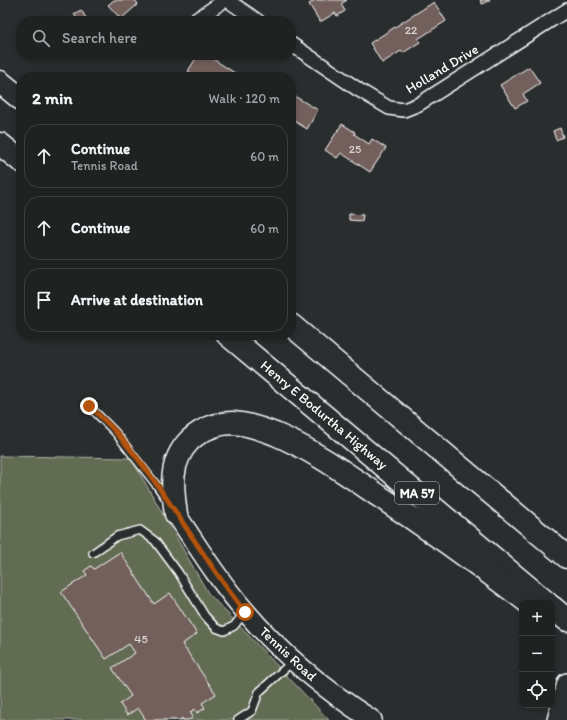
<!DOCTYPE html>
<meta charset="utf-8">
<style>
:root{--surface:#202222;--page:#2d2f2f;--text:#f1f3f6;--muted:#a2a4a5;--line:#3d3f40}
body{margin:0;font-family:Itim,sans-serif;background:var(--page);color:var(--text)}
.controls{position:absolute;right:12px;bottom:12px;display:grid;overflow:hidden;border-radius:8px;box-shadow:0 2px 6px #0003}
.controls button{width:36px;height:36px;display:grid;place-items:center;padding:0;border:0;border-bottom:1px solid var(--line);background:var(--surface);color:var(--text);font:20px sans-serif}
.stop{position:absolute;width:12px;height:12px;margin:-9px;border:3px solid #b45309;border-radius:50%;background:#fff}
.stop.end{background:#b45309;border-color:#fff;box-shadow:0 1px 4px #0008}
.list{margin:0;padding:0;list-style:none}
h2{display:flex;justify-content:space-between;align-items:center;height:52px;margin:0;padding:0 16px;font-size:17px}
h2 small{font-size:13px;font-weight:400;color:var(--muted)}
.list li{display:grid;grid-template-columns:26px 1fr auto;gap:12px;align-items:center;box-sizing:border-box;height:64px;margin:0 8px 8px;padding:0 8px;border:1px solid var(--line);border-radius:16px}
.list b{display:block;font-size:15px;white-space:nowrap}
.list p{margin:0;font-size:13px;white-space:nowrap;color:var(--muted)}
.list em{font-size:13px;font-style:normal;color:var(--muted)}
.icon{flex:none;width:22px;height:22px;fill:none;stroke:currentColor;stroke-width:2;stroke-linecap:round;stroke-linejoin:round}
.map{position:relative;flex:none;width:567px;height:720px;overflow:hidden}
.search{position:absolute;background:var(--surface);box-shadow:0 2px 6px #0003;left:16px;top:16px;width:280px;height:44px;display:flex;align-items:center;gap:10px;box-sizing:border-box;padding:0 14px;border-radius:16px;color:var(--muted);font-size:15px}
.panel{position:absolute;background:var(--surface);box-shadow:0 2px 6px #0003;left:16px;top:72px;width:280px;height:268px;border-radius:16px}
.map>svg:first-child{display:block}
.green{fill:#626c52;stroke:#b0b6a8}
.building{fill:#73605d;stroke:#fff}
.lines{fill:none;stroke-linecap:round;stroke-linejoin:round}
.lane-casing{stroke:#fff;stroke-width:10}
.street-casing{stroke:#fff;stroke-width:16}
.secondary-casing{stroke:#fff;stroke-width:22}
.highway-casing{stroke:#fff;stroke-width:25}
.lane{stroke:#2a2d2e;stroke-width:7}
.street{stroke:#2a2d2e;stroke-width:13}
.secondary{stroke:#2a2d2e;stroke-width:19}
.highway{stroke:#2a2d2e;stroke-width:22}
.route{stroke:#b45309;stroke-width:5}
.labels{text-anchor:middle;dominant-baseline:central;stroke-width:3.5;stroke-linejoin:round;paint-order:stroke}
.number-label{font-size:12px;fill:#dcd7d6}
.shield{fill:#2a2d2e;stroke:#bfc0c0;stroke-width:1}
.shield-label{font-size:13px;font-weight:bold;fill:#fff}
.street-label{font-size:14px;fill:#fff;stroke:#2a2d2e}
</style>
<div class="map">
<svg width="567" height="720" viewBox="0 0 567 720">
<rect width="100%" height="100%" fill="#2a2d2e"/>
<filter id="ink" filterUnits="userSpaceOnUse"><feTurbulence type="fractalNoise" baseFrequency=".025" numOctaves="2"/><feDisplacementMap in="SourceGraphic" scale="8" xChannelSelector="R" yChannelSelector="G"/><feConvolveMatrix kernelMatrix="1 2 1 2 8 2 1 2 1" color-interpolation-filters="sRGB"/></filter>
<g filter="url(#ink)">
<polygon class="green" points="0,456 131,458 208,593 329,720 0,720"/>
<g class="building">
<polygon points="114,0 135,0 138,4 121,19 108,5"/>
<polygon points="315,0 347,0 341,4 345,11 337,16 335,13 320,22 309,4"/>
<polygon points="480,0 490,0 482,4"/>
<polygon points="434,2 446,21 418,39 420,42 403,53 401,51 382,63 370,43"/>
<polygon points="81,10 88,21 78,21 74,14"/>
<polygon points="198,55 207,55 241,77 197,77 188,71"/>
<polygon points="529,67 540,83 523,94 527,101 515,108 500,85"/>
<polygon points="291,94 318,110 307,129 291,119"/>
<polygon points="342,124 355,132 354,134 369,144 372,139 386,148 370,172 341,153 337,158 325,150"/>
<polygon points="560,128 563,137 556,140 553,131"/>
<polygon points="349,214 363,215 362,221 349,220"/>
<polygon points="120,552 154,604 170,593 197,634 182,644 216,694 202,703 205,708 197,713 195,709 190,712 193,717 189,720 183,720 182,718 180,720 146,720 138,708 127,715 120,704 131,696 112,668 135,653 129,644 106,659 61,592 87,575 84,571 91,566 94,569"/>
</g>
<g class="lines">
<g class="lane-casing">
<g id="lane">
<polyline points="89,406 115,432 157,486 167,500"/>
<polyline points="93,553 117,536 140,530 155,541 178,572 205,616 216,628 224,631 234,626 245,612"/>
<polyline points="238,720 252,711 259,692 293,661"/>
</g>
</g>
<g class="street-casing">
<g id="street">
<polyline points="227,0 258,21"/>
<polyline points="194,21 225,0"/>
<polyline points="291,44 359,90 389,108 404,110 419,104 567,10"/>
</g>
</g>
<g class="secondary-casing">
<g id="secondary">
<path d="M176 514C198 547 219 581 245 611 281 654 325 690 372 720"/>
<polyline points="557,720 567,683"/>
</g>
</g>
<g class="highway-casing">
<g id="highway">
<polyline points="0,82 21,99"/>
<polyline points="0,144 21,161"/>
<polyline points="291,325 567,557"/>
<polyline points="228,335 547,603"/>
<path d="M176 514C172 487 169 461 190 440 202 429 218 423 234 423 248 424 262 429 275 434 313 450 345 473 379 496 430 530 480 566 529 603"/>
<polyline points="552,607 567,620"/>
</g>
</g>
<use href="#lane" class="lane"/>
<use href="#street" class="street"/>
<use href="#secondary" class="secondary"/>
<use href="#highway" class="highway"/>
</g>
</g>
<g class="lines" filter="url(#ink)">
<path class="route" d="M89 406C98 414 107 422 115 431 165 487 199 554 245 612"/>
</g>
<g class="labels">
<g class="number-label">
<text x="411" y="30">22</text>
<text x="355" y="149">25</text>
<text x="141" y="639">45</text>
</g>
<rect class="shield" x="395" y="482" width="44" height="22" rx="3"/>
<g class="shield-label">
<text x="417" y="493">MA 57</text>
</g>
<g class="street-label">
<text transform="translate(442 69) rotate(-31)">Holland Drive</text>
<text transform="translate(324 415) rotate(40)">Henry E Bodurtha Highway</text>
<text transform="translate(288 654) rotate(43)">Tennis Road</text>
</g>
</g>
</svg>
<div class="controls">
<button>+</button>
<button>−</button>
<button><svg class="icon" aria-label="locate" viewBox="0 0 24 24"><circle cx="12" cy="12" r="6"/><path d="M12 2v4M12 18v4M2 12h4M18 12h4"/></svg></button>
</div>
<div class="stop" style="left:245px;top:612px"></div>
<div class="stop end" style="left:89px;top:406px"></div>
<div class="search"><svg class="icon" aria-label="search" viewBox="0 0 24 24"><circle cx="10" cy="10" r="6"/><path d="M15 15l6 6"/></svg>Search here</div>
<section class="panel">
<h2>2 min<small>Walk · 120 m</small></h2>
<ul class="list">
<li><svg class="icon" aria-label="ahead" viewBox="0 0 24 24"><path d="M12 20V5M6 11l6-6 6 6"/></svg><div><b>Continue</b><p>Tennis Road</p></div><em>60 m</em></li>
<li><svg class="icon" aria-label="ahead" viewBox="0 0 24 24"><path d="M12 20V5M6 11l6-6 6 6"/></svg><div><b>Continue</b></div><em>60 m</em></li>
<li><svg class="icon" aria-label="arrive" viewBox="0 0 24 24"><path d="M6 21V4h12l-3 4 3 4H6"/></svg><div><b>Arrive at destination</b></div></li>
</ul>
</section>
</div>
